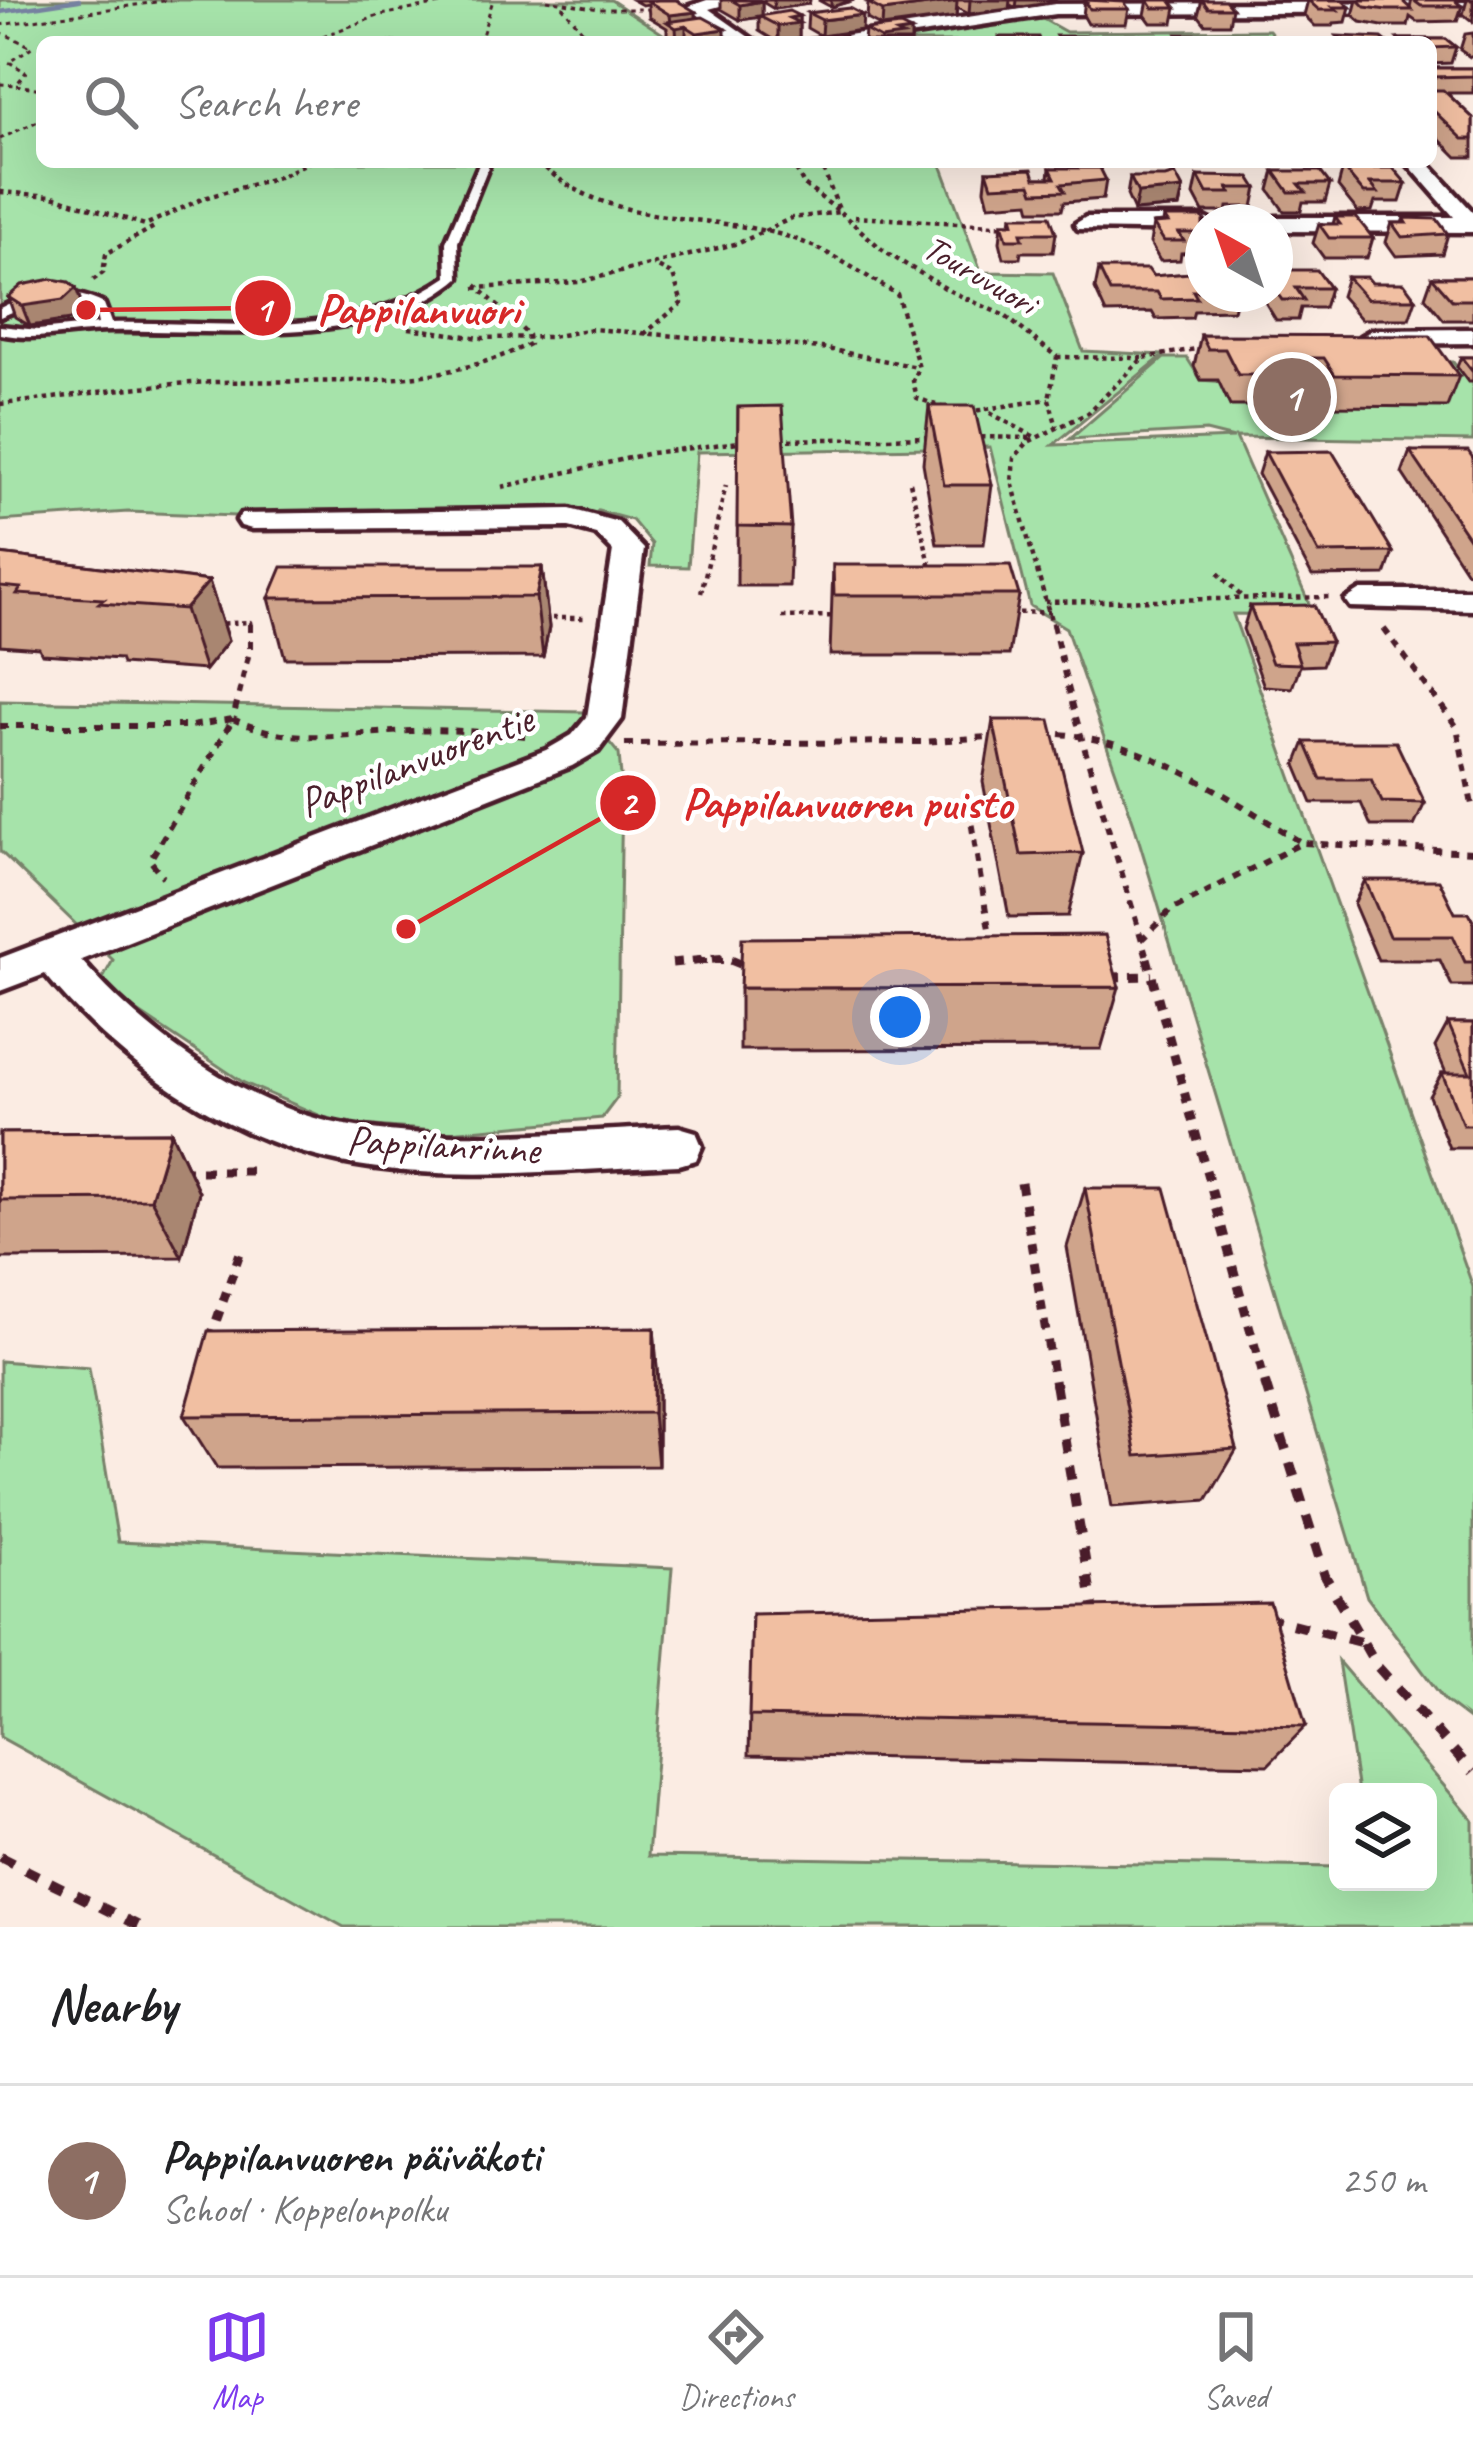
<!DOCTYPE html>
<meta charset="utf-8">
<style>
:root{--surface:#fff;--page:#f6f6f6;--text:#202124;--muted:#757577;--line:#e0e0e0;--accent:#7c3aed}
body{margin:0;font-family:Caveat,sans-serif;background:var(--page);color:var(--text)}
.controls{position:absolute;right:36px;bottom:36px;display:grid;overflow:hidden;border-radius:18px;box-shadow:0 12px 48px #0002}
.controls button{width:108px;height:108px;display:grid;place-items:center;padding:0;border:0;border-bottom:3px solid var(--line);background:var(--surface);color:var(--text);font:60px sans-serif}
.compass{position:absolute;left:1185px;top:204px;width:108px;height:108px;border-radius:50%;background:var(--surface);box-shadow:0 12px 48px #0002;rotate:320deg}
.you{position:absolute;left:900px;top:1017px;width:42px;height:42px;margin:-30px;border:9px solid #fff;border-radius:50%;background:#1a73e8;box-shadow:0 0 0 18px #1a73e833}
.badge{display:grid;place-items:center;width:78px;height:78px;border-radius:50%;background:var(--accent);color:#fff;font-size:39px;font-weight:700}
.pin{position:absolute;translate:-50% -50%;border:6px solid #fff;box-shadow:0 3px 12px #0006}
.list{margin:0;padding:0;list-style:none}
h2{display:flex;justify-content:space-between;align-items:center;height:156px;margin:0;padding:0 48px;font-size:51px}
h2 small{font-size:39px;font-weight:400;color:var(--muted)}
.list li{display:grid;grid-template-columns:78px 1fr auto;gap:36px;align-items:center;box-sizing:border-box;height:192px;padding:0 48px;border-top:3px solid var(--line)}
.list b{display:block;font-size:45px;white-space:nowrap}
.list p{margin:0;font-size:39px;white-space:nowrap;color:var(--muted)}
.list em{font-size:39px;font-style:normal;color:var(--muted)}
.icon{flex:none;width:66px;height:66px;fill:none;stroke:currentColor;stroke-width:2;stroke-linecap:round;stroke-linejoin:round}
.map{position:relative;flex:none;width:1473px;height:1927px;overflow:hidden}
.search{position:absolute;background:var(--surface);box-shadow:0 12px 48px #0002;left:36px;right:36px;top:36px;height:132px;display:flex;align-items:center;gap:30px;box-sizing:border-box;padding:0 42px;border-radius:18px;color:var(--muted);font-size:45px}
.sheet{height:348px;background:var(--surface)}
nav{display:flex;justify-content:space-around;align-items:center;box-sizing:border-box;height:168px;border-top:3px solid var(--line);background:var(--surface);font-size:33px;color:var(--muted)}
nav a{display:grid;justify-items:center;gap:6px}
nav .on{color:var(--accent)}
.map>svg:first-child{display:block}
.green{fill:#a6e3aa;stroke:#78816a;stroke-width:3}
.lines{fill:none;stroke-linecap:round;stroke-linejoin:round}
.stream{stroke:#7681a0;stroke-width:4.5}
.lane-casing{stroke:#4a1f2b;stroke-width:9}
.street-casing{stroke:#4a1f2b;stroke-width:9}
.path-far4{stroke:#4a1f2b;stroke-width:3;stroke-dasharray:4.5 4.5;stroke-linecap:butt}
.path-far3{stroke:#4a1f2b;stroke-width:4.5;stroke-dasharray:4.5 4.5;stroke-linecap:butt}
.path-far2{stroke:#4a1f2b;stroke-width:6;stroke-dasharray:8 8;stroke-linecap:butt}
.path-far1{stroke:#4a1f2b;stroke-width:9;stroke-dasharray:10 10;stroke-linecap:butt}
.path{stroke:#4a1f2b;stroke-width:10;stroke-dasharray:14 14;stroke-linecap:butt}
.lane{fill:#fff;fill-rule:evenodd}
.street{fill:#fff;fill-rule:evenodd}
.wall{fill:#cfa48b;stroke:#4a1f2b;stroke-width:3}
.shaded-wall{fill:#a98671;stroke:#4a1f2b;stroke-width:3}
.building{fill:#f1bfa2;stroke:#4a1f2b;stroke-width:3}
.labels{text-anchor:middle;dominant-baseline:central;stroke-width:9;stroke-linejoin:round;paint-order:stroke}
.far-street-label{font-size:36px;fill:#4a1f2b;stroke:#fff}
.street-label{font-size:42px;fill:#4a1f2b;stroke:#fff}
.leader{fill:none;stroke:#d62828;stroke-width:4.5}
.callout-dot{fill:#d62828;stroke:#fff;stroke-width:4.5}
.mark-label{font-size:36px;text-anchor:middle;font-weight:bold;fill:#fff}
.callout-label{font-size:45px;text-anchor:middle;font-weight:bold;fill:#d62828;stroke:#fff;stroke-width:9;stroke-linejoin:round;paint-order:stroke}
</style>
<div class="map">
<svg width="1473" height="1927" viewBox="0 0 1473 1927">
<rect width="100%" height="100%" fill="#fbece3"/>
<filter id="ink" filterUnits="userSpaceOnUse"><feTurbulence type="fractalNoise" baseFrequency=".00833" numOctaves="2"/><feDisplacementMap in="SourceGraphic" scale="24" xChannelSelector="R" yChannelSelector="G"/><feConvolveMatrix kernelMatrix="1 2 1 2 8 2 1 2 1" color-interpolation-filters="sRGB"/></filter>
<g filter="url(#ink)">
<g class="green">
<polygon points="0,0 611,0 675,42 42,42 42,162 940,162 981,272 1053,273 1083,351 1164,355 1053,445 1234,438 1206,431 1070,439 1164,358 1187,358 1201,380 1315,389 1326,406 1415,361 1453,362 1468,381 1473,382 1473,441 1236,437 1314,615 1233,614 1473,1287 1473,1722 1445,1701 1367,1597 1134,824 1066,628 1030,606 990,447 697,452 688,567 650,566 652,544 632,520 598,511 583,529 128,512 0,521"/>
<polygon points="1041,18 1066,32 1269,30 1279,42 912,42 904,38"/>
<polygon points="0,701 584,712 619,754 622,787 617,1098 602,1118 449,1132 337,1123 244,1083 99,986 113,960 0,851"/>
<polygon points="0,1361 89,1368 118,1542 672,1568 648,1856 1338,1867 1338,1882 1428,1882 1428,1792 1358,1792 1338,1661 1473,1820 1473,1927 344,1927 0,1737"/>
</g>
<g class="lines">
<polyline class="stream" points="0,12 79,0"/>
<g class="lane-casing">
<path id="lane" d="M480 162H490L458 242 459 278C377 350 213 329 110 331 73 331 37 342 0 334V326L38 330 98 324 95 309C61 291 33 303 0 317V308C34 290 70 287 104 304L111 323C220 321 352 342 447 277L446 242Z"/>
</g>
<g class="street-casing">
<g id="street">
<polygon points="707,0 742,0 709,9 756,42 737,42 687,7"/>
<polygon points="1473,2 1473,12 1055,14 868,42 826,42 834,37 1055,4"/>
<polygon points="1406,162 1427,162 1473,212 1473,232 1275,231 1275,222 1265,222 1275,217 1454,217"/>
<polygon points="1086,217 1203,217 1213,222 1203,222 1203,231 1078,229 1075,224"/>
<polygon points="1473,329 1473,343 1372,344 1360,337 1372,330"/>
<path d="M570 509 618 522 644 549 622 719 598 751 572 766 81 960C146 1034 242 1105 340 1124 449 1145 569 1131 679 1127L696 1132 702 1146 696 1160 679 1165C569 1169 450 1184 341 1162 225 1139 119 1064 45 974L0 991V958L546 750 572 735 587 717 613 551 596 534 569 527 252 529 241 526 237 520 241 514Z"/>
<polygon points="1361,590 1473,590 1473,610 1350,607 1345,600"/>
</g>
</g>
<g class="path-far4">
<polyline points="547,0 599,9 658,9"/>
<polyline points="562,6 592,42"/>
<polyline points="0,25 170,0"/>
<polyline points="0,32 32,47 9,62 26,72 16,85 42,89"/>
<polyline points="306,42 381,15 462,0"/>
<polyline points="480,42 493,0"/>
<polyline points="0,84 16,85"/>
<polyline points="0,139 42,119"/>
</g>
<g class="path-far3">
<path d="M539 162C604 227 699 212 782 235 823 246 860 273 897 294L919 368 913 381 917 398 947 409"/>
<polyline points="792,162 804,185 839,211"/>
<polyline points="820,162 840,212 885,252 950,291 1005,316 1057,357 1049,399"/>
<polyline points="0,192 53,196 145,225 204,198 278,177 309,162"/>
<polyline points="854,217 1012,226"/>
<polyline points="93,280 103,273 106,254 154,227"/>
<polyline points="475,288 579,282 739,243 792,218 840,212"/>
<polyline points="409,328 480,338 551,337 592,329 822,348 917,367"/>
<polyline points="644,334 682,303 673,275 654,265"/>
<polyline points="1057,357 1142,358"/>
<polyline points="1049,399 1057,427"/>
<path d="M0 404C64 398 128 386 193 383 302 377 428 395 529 344L528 335 473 282"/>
<polyline points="968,412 1049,399"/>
<polyline points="990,413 1035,437"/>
<polyline points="972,437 1035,438"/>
<polyline points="780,440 933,437"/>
<polyline points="910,482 932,572"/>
<polyline points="502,487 651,453 747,441"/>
<polyline points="1218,573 1241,596"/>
<polyline points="701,593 726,485"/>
<polyline points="1045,602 1332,597"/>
<polyline points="1010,613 1050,612"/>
<polyline points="782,617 839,616"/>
<polyline points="543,618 588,618"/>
<polyline points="214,624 250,622 251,627"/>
<polyline points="1053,627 1012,482 1014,458 1028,442 1088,413 1143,358 1202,348"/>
</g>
<g class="path-far2">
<path d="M250 624V648L233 719C292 747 349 733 411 731 450 729 488 732 526 736"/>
<path d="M1053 624C1078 738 1115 848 1148 961"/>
<polyline points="1384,629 1457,727 1473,810"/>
<polyline points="0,726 191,726 233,719 150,860 163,877"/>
<path d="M1044 733C1142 736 1221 793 1302 843"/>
<polyline points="625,744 924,742 999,736"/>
<polyline points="969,809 991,941"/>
<polyline points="1141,940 1171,910 1302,843 1473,852"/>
<polyline points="699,961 732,961"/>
</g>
<g class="path-far1">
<polyline points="1147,958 1266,1386"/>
<polyline points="672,963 726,958 745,966"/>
<polyline points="1111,977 1152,976"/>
<polyline points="181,1171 256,1171"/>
<polyline points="1021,1183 1055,1386"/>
<polyline points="210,1339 241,1250"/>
</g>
<g class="path">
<polyline points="1055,1383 1094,1613"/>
<polyline points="1265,1383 1325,1576 1376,1665 1473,1772"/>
<polyline points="1265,1617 1364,1643"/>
<polyline points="0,1857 141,1927"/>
</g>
<use href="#lane" class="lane"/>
<use href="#street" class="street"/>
</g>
<g class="wall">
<polygon points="633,0 679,0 677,0 725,42 674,42 667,38 667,28 649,17 648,4 642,5"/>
<polygon points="721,0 760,0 762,1 762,15 799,16 799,39 777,42 759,31 759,17 740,20 721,9"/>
<polygon points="764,0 810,0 809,4 774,9 764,3"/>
<polygon points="818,0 854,0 831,7"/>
<polygon points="894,0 1055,0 1054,2 1016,8 1009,4 1009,9 969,14 957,8 956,17 882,27 867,19 868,3"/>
<polygon points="1085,0 1129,9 1126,24 1088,24 1083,15"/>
<polygon points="1148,0 1176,8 1173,23 1151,23 1145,15"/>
<polygon points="1202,0 1232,8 1229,24 1205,24 1198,15"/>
<polygon points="1308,0 1350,7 1346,22 1334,23 1333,26 1315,26 1304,15"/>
<polygon points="1357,0 1405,0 1401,0 1410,8 1412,0 1462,6 1457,21 1417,22 1410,17 1408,26 1382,26 1361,22 1353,15"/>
<polygon points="1467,0 1473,0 1473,22 1463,14"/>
<polygon points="808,13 862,30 821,36 807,28"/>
<polygon points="865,30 911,31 911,42 864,42"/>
<polygon points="1473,33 1473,57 1470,57 1460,50 1465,34"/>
<polygon points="1398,39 1446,39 1456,47 1451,63 1431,64 1431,42 1397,42"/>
<polygon points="1431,68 1473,68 1473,93 1447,93 1473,118 1473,157 1457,157 1431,131"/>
<polygon points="1104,162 1126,162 1125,166 1107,165"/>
<polygon points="1050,168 1106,180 1103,199 1064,202 1062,210 1031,210 1029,202 989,205 985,189 987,171 1035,178 1049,178"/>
<polygon points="1343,168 1406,183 1400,202 1375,202 1372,211 1358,212 1338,187"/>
<polygon points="1274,171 1330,184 1325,202 1303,202 1301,211 1284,211 1269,190"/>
<polygon points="1198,176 1257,188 1253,207 1228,207 1227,212 1203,212 1194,195"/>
<polygon points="1130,177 1183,189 1179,207 1134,211 1127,195"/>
<polygon points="1012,216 1056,233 1053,252 1021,252 1020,258 1004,258 1000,242 1002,223 1011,223"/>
<polygon points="1164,217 1203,222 1203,252 1181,253 1180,260 1160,261 1150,243 1153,224 1163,223"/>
<polygon points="1335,217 1373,238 1367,258 1324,258 1313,243 1319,224 1333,224"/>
<polygon points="1242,218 1276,218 1286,232 1281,251 1275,251 1275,222 1241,222"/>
<polygon points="1404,218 1448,234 1442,254 1396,256 1386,242 1392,223 1402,223"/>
<polygon points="1099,269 1153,276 1203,272 1203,294 1237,294 1233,310 1194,311 1192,318 1156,319 1152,312 1106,313 1095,289"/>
<polygon points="1275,270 1330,288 1324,308 1301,308 1298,320 1276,320 1260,294 1275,294"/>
<polygon points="1347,277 1416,299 1409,319 1361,319 1341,296"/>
<polygon points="1432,277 1473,277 1473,320 1444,320 1425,297"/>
<polygon points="76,288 83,308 70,320 30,326 15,317 8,297"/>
<polygon points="1201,335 1459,376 1447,407 1325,406 1315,389 1285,389 1280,406 1230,406 1218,380 1201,380 1194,366"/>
<polygon points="1461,357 1473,357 1473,382 1468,382 1457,367"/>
<polygon points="929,406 992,485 984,544 937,544 923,463"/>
<polygon points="738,407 791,527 789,586 737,586"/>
<polygon points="1410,451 1473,458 1473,572 1467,572 1402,473"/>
<polygon points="1265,452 1393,552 1385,575 1312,576 1258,474"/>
<polygon points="0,554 209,581 228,641 205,670 122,664 120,659 42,654 39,648 0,645"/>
<polygon points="833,565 1019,595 1009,655 830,655"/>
<polygon points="542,567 549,627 543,657 285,658 269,598"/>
<polygon points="1250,606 1331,642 1322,665 1300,666 1292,688 1264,686 1243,629"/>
<polygon points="993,720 1083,853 1068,916 1009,917 983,782"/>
<polygon points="1305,742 1425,803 1414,826 1371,826 1361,803 1312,803 1296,765"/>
<polygon points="1365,880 1473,921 1473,986 1452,986 1440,960 1378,960 1354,904"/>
<polygon points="1119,987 1101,1049 740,1050 740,988"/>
<polygon points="1448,1023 1473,1023 1473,1148 1449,1148 1429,1096 1442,1073 1446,1073 1435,1047"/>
<polygon points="171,1132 199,1192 182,1257 0,1258 0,1133"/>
<polygon points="1085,1188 1237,1449 1207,1500 1112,1507 1067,1247"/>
<polygon points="654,1328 658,1383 658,1466 217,1468 184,1416"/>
<polygon points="752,1614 1306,1726 1268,1765 749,1755"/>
</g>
<g class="shaded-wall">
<polygon points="774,0 810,0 809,4 774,9"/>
<polygon points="831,0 854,0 831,7"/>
<polygon points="970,0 1010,0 1009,9 969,14"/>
<polygon points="1017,0 1055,0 1054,2 1016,8"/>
<polygon points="762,1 762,17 740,20 740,5"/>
<polygon points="957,1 956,17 882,27 883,11"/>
<polygon points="696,12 696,27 686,26 686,42 677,42 676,28 671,24 670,15"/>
<polygon points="863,15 862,30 821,36 822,20"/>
<polygon points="799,16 799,39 778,42 778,26 789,18"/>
<polygon points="725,29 725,42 697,42 697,33"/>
<polygon points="911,31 911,42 881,42 881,39 897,33"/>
<polygon points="1183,189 1179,207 1134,211 1138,193"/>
<polygon points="76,288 83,308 70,320 30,326 22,306"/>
<polygon points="542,567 549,627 543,657 536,597"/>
<polygon points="209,581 228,641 205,670 185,609"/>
<polygon points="171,1132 199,1192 182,1257 151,1199"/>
<polygon points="654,1328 658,1383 658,1466 653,1413"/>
</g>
<g class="building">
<polygon points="658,0 676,0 696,12 670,15 648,1"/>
<polygon points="731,0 760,0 762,1 740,5"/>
<polygon points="894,0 954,0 957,1 883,11 868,3"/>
<polygon points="1085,0 1124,2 1129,9 1090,9"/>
<polygon points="1148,0 1170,0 1176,8 1153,8"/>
<polygon points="1202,0 1225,0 1232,8 1208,8"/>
<polygon points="1308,0 1342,0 1350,7 1333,7 1337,10 1319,10"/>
<polygon points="1358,0 1401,0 1412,10 1387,10 1365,7"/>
<polygon points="1413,0 1454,0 1462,6 1421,6"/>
<polygon points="850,8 863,15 822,20 808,13"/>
<polygon points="789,11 799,16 789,18 799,23 778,26 759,16"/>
<polygon points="703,17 725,29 697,33 686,26 676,28 667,22"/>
<polygon points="900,26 911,31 897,33 903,36 881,39 865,30"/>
<polygon points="838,34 848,38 837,42 809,42 803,39"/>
<polygon points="1177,34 1221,34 1226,42 1182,42"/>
<polygon points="1056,36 1095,36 1099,42 1060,42"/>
<polygon points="1337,36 1382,38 1387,42 1343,42"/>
<polygon points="999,37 1038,37 1040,42 1000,42"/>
<polygon points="1157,38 1160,42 1114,42 1113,40"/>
<polygon points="1238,38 1277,38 1282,42 1242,42"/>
<polygon points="1398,39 1446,39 1456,47 1431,48 1431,42 1402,42"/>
<polygon points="1431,68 1473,68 1473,76 1431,77"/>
<polygon points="1431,90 1443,90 1473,118 1473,139 1463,139 1431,108"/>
<polygon points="1050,168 1100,168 1106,180 1061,184 1065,191 1034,192 1031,184 992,186 987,171 1032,169 1035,178 1055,178"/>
<polygon points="1343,168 1393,168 1406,183 1370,183 1378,193 1364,193"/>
<polygon points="1274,171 1320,171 1330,184 1299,184 1306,192 1289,192"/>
<polygon points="1175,174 1183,189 1138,193 1130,177 1165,177"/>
<polygon points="1198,176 1250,177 1257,188 1228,188 1231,193 1207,193"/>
<polygon points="1012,216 1050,216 1056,233 1021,233 1023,239 1007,239 1002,223 1014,223"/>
<polygon points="1164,217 1202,217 1206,222 1203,222 1203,233 1179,233 1184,241 1164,241 1153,224 1168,223"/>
<polygon points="1335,217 1356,217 1373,238 1329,238 1319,224 1340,224"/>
<polygon points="1242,218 1276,218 1286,232 1275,232 1275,222 1245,222"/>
<polygon points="1404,218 1437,219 1448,234 1402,237 1392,223 1407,223"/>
<polygon points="1099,269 1148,269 1153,276 1203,272 1203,291 1193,291 1197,298 1161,299 1157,292 1110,292"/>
<polygon points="1275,270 1317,270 1330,288 1296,288 1304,300 1282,300 1275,290"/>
<polygon points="1347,277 1367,277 1372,283 1404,283 1416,299 1367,299"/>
<polygon points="1432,277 1473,277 1473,300 1452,300"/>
<polygon points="52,279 69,282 76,288 63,300 22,306 8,297 22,285"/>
<polygon points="1201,335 1430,336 1459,376 1335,375 1324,358 1279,358 1289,375 1238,375 1225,349 1208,349"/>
<polygon points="1461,357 1473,357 1473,371 1472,371"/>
<polygon points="782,406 791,527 737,526 738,407"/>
<polygon points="929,406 974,406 992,485 944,485"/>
<polygon points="1332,451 1393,552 1319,553 1265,452"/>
<polygon points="1410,451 1468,451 1473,458 1473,544"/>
<polygon points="0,554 209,581 185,609 99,603 104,599 17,594 21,588 0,586"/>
<polygon points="833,565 1010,565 1019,595 834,595"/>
<polygon points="282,567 542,567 536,597 269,598"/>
<polygon points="1314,605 1331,642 1293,643 1300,664 1272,663 1250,606"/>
<polygon points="993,720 1050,720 1083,853 1021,855"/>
<polygon points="1305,742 1396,742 1425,803 1382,802 1371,779 1321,779"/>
<polygon points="1365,880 1439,880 1455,913 1469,913 1473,921 1473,962 1465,962 1453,936 1389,936"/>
<polygon points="1105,935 1119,987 740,988 742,938"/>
<polygon points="1448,1023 1473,1023 1473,1125 1463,1125 1442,1073 1470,1073"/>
<polygon points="171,1132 151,1199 0,1200 0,1133"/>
<polygon points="1085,1188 1165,1188 1237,1449 1136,1456"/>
<polygon points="654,1328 653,1413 184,1416 208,1331"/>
<polygon points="1270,1603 1306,1726 749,1716 752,1614"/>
</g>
</g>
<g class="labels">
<g class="far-street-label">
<text transform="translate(980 275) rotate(30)">Touruvuori</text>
</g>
<g class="street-label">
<text transform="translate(416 761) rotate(-21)">Pappilanvuorentie</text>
<text transform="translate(443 1145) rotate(3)">Pappilanrinne</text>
</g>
</g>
<path class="leader" d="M86 310L263 308M406 929L628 803"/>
<g class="callout-dot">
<circle cx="86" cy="310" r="12"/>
<circle cx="406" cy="929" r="12"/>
<circle cx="263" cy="308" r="30"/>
<circle cx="628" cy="803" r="30"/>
</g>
<g class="mark-label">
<text x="263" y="321">1</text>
<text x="628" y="815">2</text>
</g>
<g class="callout-label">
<text x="418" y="324">Pappilanvuori</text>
<text x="847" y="818">Pappilanvuoren puisto</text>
</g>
</svg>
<div class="controls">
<button><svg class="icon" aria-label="layers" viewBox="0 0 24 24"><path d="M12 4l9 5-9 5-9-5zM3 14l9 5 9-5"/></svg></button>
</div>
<svg class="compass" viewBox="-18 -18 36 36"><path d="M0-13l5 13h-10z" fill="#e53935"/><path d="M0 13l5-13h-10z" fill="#757577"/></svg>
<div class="you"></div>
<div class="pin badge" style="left:1292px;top:397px;background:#8d6e63">1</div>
<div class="search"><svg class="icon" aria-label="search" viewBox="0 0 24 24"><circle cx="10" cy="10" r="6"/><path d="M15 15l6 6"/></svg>Search here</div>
</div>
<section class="sheet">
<h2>Nearby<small></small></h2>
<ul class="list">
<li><span class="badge" style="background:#8d6e63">1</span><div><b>Pappilanvuoren päiväkoti</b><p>School · Koppelonpolku</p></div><em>250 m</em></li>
</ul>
</section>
<nav>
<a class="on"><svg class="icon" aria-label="map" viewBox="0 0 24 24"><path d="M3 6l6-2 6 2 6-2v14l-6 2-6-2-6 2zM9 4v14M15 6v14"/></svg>Map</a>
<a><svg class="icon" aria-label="directions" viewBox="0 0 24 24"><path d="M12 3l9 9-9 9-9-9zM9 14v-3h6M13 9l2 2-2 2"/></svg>Directions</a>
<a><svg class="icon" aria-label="saved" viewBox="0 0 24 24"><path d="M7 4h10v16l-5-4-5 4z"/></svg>Saved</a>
</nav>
